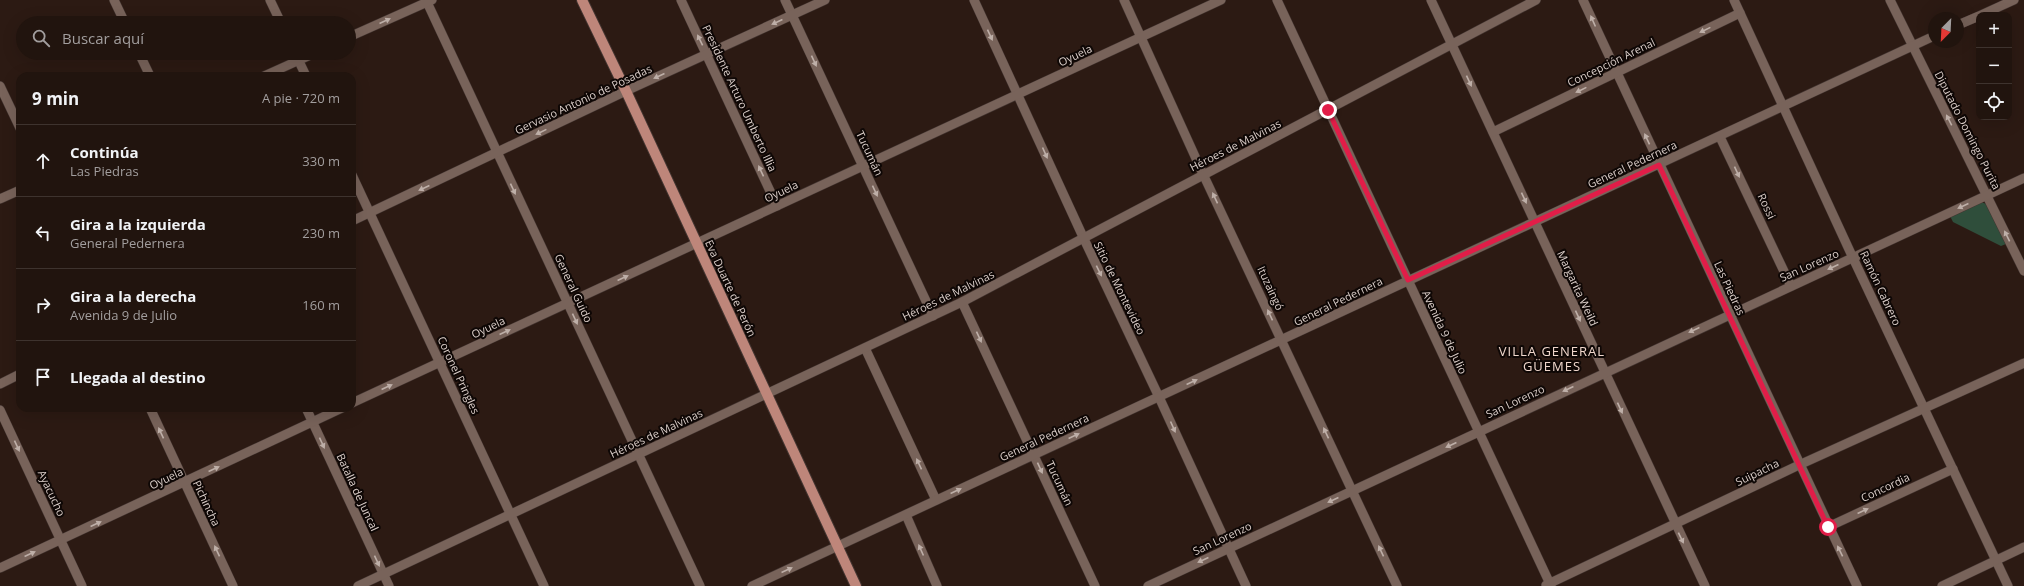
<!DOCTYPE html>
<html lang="es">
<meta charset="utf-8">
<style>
:root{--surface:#21140e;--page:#291d17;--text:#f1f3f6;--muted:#a29e9e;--line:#3e332e}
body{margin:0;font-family:"Open Sans",sans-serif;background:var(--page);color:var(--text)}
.controls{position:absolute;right:12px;top:12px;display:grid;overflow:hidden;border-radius:8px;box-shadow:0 4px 16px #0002}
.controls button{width:36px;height:36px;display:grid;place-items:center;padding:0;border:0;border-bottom:1px solid var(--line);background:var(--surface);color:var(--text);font:20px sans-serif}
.compass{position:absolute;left:1928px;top:12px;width:36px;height:36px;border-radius:50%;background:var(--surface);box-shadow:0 4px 16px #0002;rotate:204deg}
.stop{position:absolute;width:12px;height:12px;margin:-9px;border:3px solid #e11d48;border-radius:50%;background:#fff}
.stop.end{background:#e11d48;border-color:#fff;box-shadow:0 1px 4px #0008}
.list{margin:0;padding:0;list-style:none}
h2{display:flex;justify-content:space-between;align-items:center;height:52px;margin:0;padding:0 16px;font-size:17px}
h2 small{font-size:13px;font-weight:400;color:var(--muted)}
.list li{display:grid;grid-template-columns:26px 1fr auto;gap:12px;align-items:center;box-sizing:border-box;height:72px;padding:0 16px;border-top:1px solid var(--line)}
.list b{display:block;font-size:15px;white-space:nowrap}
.list p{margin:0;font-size:13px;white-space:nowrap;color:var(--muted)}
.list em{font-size:13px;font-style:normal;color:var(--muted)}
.icon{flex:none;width:22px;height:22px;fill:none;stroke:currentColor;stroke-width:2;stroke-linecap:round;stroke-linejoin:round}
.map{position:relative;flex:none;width:2024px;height:586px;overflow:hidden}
.search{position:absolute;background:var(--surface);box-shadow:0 4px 16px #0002;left:16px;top:16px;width:340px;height:44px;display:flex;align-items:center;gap:10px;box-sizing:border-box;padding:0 14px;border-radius:22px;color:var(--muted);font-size:15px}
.panel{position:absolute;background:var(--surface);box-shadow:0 4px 16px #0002;left:16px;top:72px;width:340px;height:340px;border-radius:12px}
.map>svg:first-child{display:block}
.green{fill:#2f4e3b}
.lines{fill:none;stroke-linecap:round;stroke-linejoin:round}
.minor-casing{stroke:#433531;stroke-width:10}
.major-casing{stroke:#433531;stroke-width:12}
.minor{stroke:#78635a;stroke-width:9}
.major{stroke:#be867a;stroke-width:10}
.oneway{fill:#beafa8}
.route{stroke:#e11d48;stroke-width:5}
.labels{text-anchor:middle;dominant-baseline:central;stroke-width:4;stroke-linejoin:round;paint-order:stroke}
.street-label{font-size:11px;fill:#dccfca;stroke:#0e0705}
.quarter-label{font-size:13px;letter-spacing:1px;fill:#f0d7cc;stroke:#0e0705}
</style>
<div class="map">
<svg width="2024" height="586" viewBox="0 0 2024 586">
<rect width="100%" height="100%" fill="#2c1a13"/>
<polygon class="green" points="1980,202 1987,204 2006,244 2001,246 1953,222 1950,216"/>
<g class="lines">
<g class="minor-casing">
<g id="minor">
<polyline points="114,0 125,23"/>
<polyline points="270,0 281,23"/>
<polyline points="426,0 700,586"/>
<polyline points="681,0 777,206"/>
<polyline points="785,0 933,316"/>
<polyline points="974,0 1084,239 1159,397 1246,586"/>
<polyline points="1124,0 1203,174 1397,586"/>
<polyline points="1277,0 1551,586"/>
<polyline points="1431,0 1705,586"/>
<polyline points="1583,0 1857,586"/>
<polyline points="1734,0 1853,258 2008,586"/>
<polyline points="1890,0 2024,271"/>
<polyline points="1981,15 2014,0"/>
<polyline points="1958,25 1979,16"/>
<polyline points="349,37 432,0"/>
<polyline points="139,53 150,76"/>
<polyline points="295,53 306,76"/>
<polyline points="264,76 315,53"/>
<polyline points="0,86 20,128"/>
<polyline points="1493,132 1740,13"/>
<polyline points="1720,137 1791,286"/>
<polyline points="352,175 544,586"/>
<polyline points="0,199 20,190"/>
<polyline points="352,221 626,91 825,0"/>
<polyline points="962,302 1095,586"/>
<polyline points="865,348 936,500"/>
<polyline points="0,384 20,374"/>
<polyline points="352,403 1221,0"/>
<polyline points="150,408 233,586"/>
<polyline points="306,408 389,586"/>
<polyline points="0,410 82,586"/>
<polyline points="906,515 937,586"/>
<polyline points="1828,527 1953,469"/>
<polyline points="0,568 342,408"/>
<polyline points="1546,585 1799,465 2024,363"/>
<polyline points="358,586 962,302 1536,0"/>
<polyline points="752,586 1934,36"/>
<polyline points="1148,586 2024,178"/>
<polyline points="1942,586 2024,547"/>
</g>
</g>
<g class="major-casing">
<polyline id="major" points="582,0 626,91 856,586"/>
</g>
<use href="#minor" class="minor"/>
<use href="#major" class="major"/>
</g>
<defs><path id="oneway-solid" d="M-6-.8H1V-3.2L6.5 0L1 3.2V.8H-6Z"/></defs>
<g class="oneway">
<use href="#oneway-solid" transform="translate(385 21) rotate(-24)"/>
<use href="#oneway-solid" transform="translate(1593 21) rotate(-114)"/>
<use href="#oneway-solid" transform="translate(777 22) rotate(155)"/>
<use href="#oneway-solid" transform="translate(1705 30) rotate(154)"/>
<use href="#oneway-solid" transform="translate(990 35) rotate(65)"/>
<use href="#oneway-solid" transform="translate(700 40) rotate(-116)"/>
<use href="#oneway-solid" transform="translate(814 61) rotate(65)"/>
<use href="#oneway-solid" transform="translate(659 76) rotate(156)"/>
<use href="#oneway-solid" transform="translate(1469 81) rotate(65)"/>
<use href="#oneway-solid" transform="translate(1581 90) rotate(154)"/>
<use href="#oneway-solid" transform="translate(1949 120) rotate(-117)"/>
<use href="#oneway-solid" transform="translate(541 132) rotate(154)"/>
<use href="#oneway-solid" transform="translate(1647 139) rotate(-115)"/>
<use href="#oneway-solid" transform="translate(1045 153) rotate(66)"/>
<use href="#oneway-solid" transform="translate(761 171) rotate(-115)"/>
<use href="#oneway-solid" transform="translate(1737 172) rotate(65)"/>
<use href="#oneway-solid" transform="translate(424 188) rotate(155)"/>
<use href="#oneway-solid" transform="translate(513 189) rotate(65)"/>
<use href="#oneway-solid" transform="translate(875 191) rotate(65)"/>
<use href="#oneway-solid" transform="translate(1215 198) rotate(-115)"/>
<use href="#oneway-solid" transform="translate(1524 198) rotate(65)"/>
<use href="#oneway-solid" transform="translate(1963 206) rotate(155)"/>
<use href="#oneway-solid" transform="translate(2007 236) rotate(-116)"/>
<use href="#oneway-solid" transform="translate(1833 267) rotate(156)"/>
<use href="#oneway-solid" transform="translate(1099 271) rotate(64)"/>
<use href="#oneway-solid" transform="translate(623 278) rotate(-25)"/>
<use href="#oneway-solid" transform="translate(1270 315) rotate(-115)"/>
<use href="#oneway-solid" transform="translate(1578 316) rotate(65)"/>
<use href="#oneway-solid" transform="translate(575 319) rotate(65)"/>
<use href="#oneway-solid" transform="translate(1694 330) rotate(155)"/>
<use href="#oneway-solid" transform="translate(505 332) rotate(-25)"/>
<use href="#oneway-solid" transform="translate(979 337) rotate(65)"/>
<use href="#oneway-solid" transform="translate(1192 382) rotate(-25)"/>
<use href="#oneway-solid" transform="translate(387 387) rotate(-25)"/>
<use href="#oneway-solid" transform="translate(1568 389) rotate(155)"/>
<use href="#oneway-solid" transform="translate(1620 408) rotate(65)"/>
<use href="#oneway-solid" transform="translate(1173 427) rotate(66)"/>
<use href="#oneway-solid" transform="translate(161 433) rotate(-115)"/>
<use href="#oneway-solid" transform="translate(1326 433) rotate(-115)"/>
<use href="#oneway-solid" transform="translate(1074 436) rotate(-25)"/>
<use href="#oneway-solid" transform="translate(322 443) rotate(65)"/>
<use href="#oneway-solid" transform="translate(1451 445) rotate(155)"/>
<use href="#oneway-solid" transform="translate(17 446) rotate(65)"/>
<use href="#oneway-solid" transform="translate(919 464) rotate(-115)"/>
<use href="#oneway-solid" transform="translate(1040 468) rotate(65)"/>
<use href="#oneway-solid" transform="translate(214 469) rotate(-25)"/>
<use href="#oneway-solid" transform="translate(956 491) rotate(-25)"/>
<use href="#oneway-solid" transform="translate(1333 500) rotate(155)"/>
<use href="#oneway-solid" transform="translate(1863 511) rotate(-25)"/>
<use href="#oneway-solid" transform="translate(96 524) rotate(-25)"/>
<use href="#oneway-solid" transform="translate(1681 538) rotate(64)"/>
<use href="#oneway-solid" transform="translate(921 550) rotate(-114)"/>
<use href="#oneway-solid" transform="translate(217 551) rotate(-115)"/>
<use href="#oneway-solid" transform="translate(1381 551) rotate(-115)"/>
<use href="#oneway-solid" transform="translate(1840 551) rotate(-116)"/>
<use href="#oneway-solid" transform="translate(30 554) rotate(-25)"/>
<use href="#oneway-solid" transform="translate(1203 560) rotate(155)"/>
<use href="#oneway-solid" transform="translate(377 561) rotate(65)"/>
<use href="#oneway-solid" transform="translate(787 570) rotate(-24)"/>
</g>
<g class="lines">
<polyline class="route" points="1328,110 1408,280 1659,165 1828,527"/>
</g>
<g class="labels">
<g class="street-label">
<text transform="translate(1075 55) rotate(-25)">Oyuela</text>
<text transform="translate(1611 62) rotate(-26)">Concepción Arenal</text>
<text transform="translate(740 98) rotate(65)">Presidente Arturo Umberto Illia</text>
<text transform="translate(583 99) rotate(-25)">Gervasio Antonio de Posadas</text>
<text transform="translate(1968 130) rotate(63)">Diputado Domingo Purita</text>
<text transform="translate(1235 145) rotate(-27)">Héroes de Malvinas</text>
<text transform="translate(870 153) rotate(65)">Tucumán</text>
<text transform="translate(1632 164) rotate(-25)">General Pedernera</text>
<text transform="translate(781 191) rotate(-25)">Oyuela</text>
<text transform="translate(1767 206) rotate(65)">Rossi</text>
<text transform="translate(1809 265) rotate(-24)">San Lorenzo</text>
<text transform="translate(574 288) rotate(65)">General Guido</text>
<text transform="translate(731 288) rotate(65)">Eva Duarte de Perón</text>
<text transform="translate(1120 288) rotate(64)">Sitio de Montevideo</text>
<text transform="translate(1271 288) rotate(65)">Ituzaingó</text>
<text transform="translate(1578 288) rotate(65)">Margarita Weild</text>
<text transform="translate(1730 288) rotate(65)">Las Piedras</text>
<text transform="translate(1881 288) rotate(65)">Ramón Cabrero</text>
<text transform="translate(948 295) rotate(-26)">Héroes de Malvinas</text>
<text transform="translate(1338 301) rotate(-26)">General Pedernera</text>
<text transform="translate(488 327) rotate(-25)">Oyuela</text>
<text transform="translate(1445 332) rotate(65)">Avenida 9 de Julio</text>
<text transform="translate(459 375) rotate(65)">Coronel Pringles</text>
<text transform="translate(1515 401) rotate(-25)">San Lorenzo</text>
<text transform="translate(656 433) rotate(-25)">Héroes de Malvinas</text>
<text transform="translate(1044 437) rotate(-25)">General Pedernera</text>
<text transform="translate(1757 472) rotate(-26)">Suipacha</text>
<text transform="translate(166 478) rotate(-25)">Oyuela</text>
<text transform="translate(1060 483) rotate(65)">Tucumán</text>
<text transform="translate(1885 487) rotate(-25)">Concordia</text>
<text transform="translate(358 492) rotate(65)">Batalla de Juncal</text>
<text transform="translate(52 493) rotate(65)">Ayacucho</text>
<text transform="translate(207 503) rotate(65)">Pichincha</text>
<text transform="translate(1222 538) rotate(-25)">San Lorenzo</text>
</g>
<g class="quarter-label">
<text x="1552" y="351">VILLA GENERAL<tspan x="1552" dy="15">GÜEMES</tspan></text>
</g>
</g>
</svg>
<div class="controls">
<button>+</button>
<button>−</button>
<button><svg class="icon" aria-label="locate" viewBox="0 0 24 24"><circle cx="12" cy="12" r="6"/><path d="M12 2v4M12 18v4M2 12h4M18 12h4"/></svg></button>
</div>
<svg class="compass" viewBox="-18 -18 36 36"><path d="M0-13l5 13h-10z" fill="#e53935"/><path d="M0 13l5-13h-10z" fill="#a29e9e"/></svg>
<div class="stop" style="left:1828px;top:527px"></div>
<div class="stop end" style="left:1328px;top:110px"></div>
<div class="search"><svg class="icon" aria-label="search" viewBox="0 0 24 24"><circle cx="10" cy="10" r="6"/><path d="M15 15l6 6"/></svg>Buscar aquí</div>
<section class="panel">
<h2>9 min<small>A pie · 720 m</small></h2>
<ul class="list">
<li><svg class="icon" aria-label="ahead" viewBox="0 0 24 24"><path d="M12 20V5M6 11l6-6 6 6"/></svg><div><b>Continúa</b><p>Las Piedras</p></div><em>330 m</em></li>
<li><svg class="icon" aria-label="left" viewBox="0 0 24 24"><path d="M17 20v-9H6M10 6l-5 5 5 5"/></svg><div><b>Gira a la izquierda</b><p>General Pedernera</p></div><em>230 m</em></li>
<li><svg class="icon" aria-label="right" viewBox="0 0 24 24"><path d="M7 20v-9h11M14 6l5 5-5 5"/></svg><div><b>Gira a la derecha</b><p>Avenida 9 de Julio</p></div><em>160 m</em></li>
<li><svg class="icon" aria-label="arrive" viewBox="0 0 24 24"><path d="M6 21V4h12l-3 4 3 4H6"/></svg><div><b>Llegada al destino</b></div></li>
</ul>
</section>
</div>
